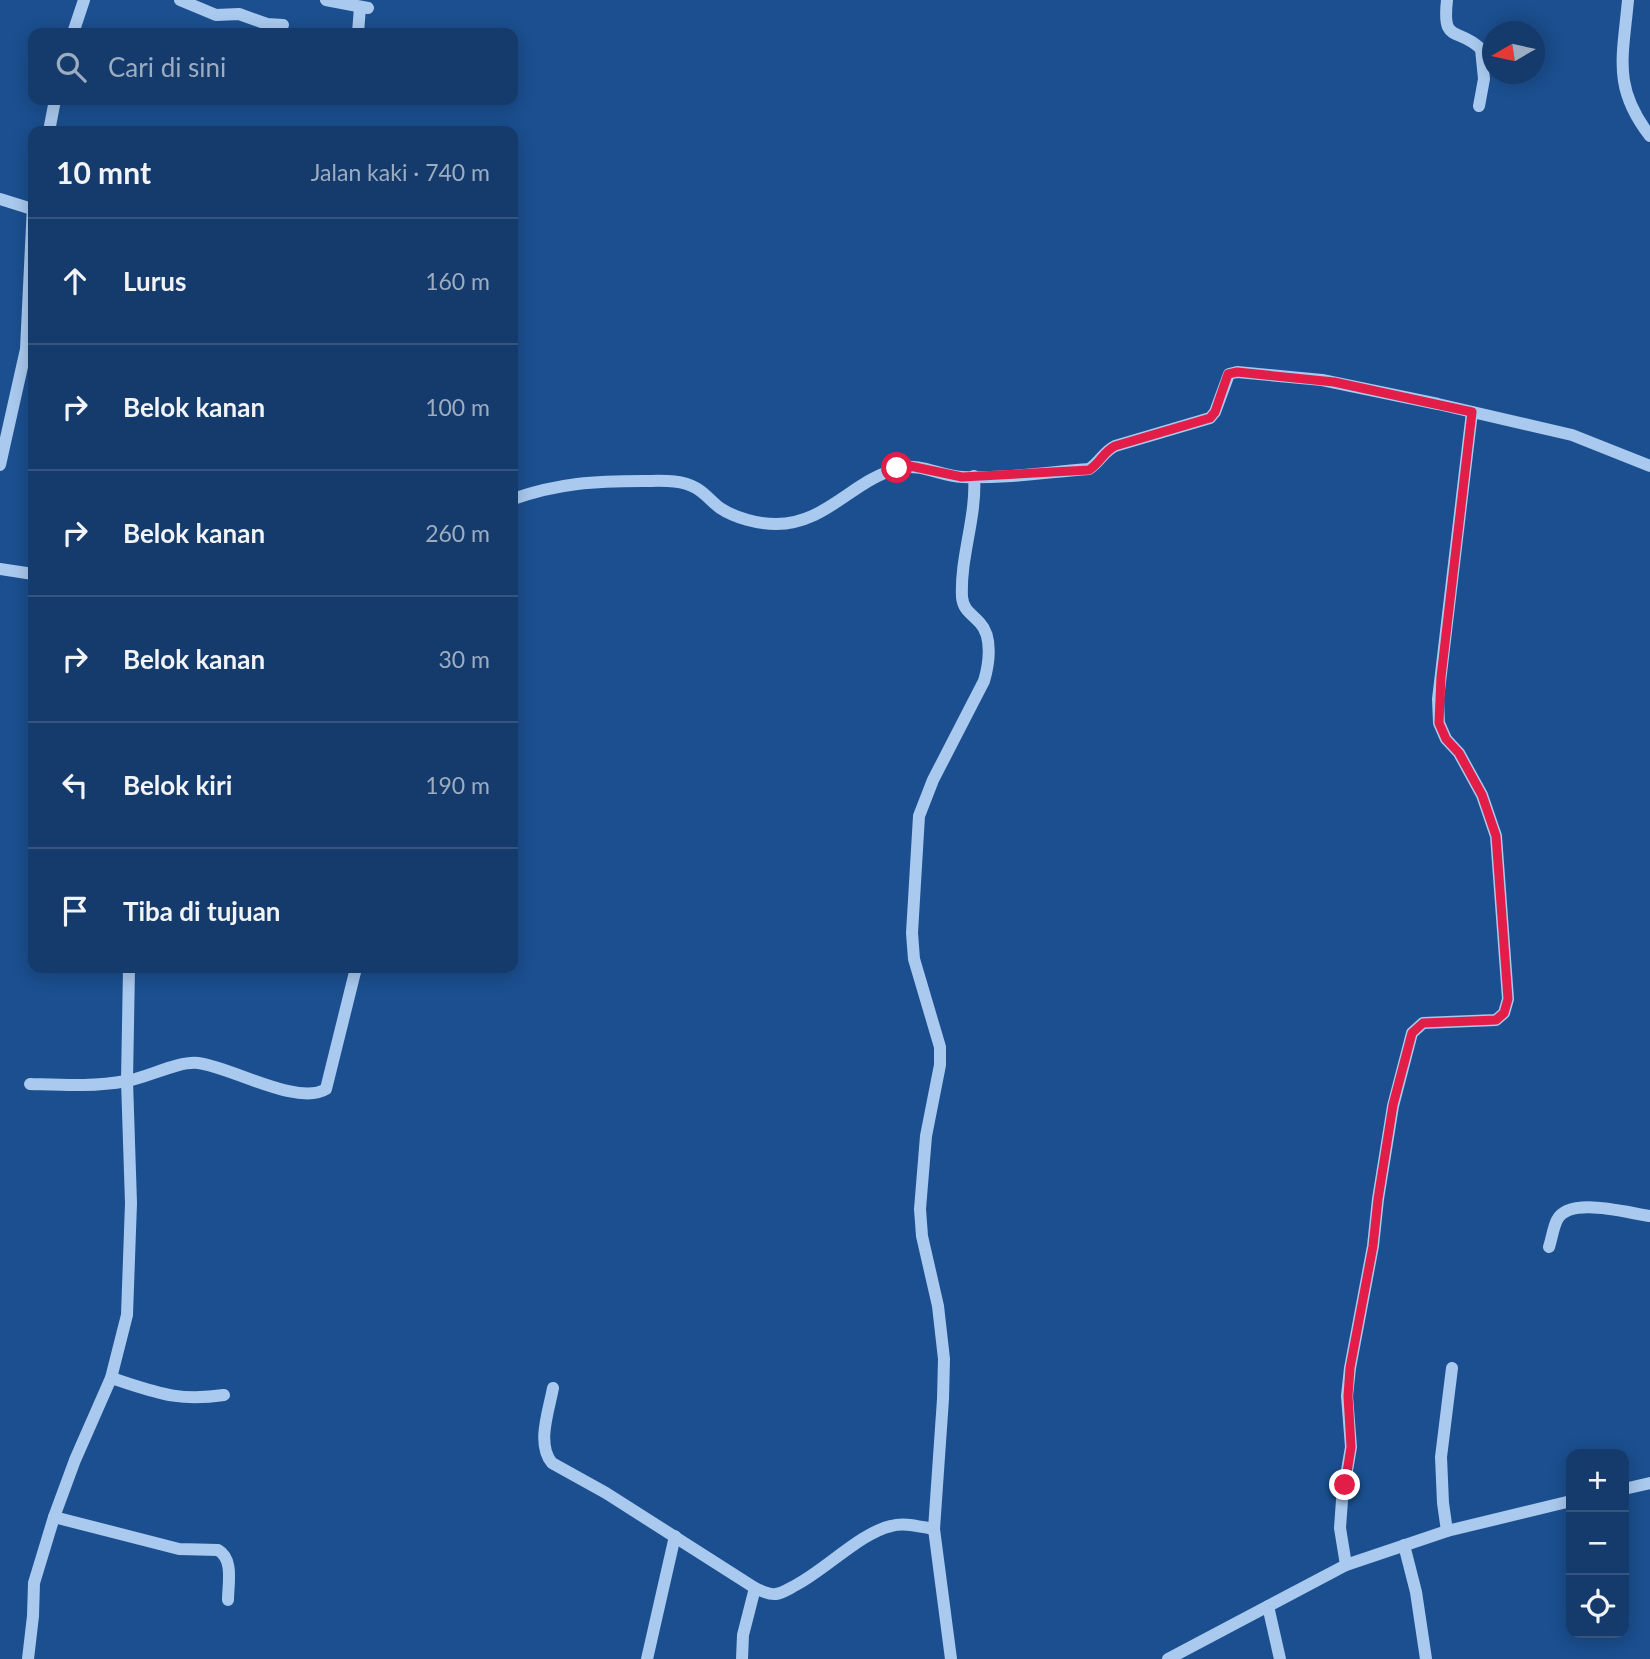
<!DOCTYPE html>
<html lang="id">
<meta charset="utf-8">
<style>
:root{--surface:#143b6b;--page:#214673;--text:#f1f3f6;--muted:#9dadc1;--line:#33557e}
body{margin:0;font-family:Lato,sans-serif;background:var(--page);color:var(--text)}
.controls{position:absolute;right:21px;bottom:21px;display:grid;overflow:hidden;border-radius:14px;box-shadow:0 4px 18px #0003}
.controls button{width:63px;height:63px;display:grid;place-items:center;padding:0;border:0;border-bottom:2px solid var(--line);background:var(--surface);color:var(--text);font:35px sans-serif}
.compass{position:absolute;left:1482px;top:21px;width:63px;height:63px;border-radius:50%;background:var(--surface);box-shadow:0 4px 18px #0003;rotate:261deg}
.stop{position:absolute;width:21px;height:21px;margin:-16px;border:5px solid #e11d48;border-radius:50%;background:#fff}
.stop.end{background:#e11d48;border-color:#fff;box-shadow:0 2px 7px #0008}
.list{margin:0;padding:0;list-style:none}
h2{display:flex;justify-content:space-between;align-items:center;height:91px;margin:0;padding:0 28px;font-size:30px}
h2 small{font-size:23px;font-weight:400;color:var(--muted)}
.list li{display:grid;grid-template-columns:46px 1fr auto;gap:21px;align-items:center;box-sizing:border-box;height:126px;padding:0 28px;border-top:2px solid var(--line)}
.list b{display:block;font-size:26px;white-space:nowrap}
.list em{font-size:23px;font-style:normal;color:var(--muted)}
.icon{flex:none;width:38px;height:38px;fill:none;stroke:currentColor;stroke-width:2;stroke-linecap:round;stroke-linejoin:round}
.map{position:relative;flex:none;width:1650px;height:1659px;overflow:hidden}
.search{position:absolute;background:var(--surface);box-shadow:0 4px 18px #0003;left:28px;top:28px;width:490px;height:77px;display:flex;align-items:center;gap:18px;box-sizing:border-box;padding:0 24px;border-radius:14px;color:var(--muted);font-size:26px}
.panel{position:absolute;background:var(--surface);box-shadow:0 4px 18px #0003;left:28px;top:126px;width:490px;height:847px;border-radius:14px}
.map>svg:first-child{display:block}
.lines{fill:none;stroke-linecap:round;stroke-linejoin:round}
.minor{stroke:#a9c9ee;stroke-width:12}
.route{stroke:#e11d48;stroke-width:9}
</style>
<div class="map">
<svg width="1650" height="1659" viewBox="0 0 1650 1659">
<rect width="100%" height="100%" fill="#1b4f8f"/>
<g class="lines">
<g class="minor">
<polyline points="180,0 216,15 239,14 267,24 283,25"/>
<polyline points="326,0 368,8"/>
<path d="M1447 0C1442 45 1457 26 1481 49L1484 79 1479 106"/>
<path d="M1628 0C1623 57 1612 87 1650 136"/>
<polyline points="73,33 84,0"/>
<polyline points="358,33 360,7"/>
<polyline points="49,131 55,100"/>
<polyline points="0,199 32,209"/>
<polyline points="0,465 26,349 33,205"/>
<path d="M513 499C559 483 595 481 643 481 661 481 680 479 696 488 705 493 712 502 720 508 735 518 758 524 776 524 827 524 853 479 900 468 920 463 941 476 962 477 1003 479 1048 472 1089 469 1100 462 1103 452 1115 446L1210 418 1215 412 1229 374 1237 372 1322 380 1438 404 1572 435 1650 466"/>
<polyline points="0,569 33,574"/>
<path d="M30 1084C62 1085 94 1087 126 1081 147 1078 177 1061 198 1063 229 1066 298 1107 326 1089L356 968"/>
<path d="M1549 1247C1552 1238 1553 1228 1557 1220 1569 1196 1627 1213 1650 1216"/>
<path d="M111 1378C156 1392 176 1402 224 1395"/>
<path d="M553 1388C549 1410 536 1444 552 1463L606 1493 755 1588C761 1591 769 1595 776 1594 783 1593 790 1588 796 1585 825 1570 862 1532 891 1526 905 1522 920 1527 934 1529"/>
<polyline points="1624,1489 1650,1483"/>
<path d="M54 1517 179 1549 218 1550C234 1559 228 1584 228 1600"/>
<polyline points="1447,1531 1443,1503 1441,1457 1452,1368"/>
<polyline points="1404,1545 1416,1592 1426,1659"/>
<polyline points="1346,1565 1340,1528 1342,1500 1351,1447 1347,1396 1350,1368 1373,1246 1378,1199 1393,1106 1412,1033 1423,1023 1496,1020 1504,1013 1508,999 1496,836 1482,795 1459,753 1446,739 1439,723 1438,699 1472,412"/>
<polyline points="1268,1606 1280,1659"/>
<polyline points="28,1659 33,1616 34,1583 54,1517 75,1460 111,1378 127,1315 131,1203 127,1081 129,968"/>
<polyline points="647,1659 675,1536"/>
<polyline points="742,1659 743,1635 755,1588"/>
<path d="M951 1659 934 1529 943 1399 944 1359 938 1306 922 1236 920 1209 926 1136 940 1065V1047L914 959 912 933 919 816 933 780 984 681C989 664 993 637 980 623 972 614 963 610 962 597 960 556 977 517 974 476"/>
<polyline points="1168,1659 1346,1565 1447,1531 1571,1501"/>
</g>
</g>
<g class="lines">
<path class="route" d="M897 468 910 466 962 477 1089 470C1101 462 1103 452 1115 446L1210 418 1215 412 1228 374 1237 372 1334 382 1472 412 1441 677 1439 723 1446 739 1459 753 1482 795 1496 836 1508 999 1504 1013 1496 1020 1423 1023 1412 1033 1393 1105 1378 1199 1373 1246 1350 1368 1348 1396 1351 1447 1345 1485"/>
</g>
</svg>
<div class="controls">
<button>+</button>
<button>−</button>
<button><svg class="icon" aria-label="locate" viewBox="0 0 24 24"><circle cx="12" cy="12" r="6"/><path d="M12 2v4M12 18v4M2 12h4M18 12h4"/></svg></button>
</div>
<svg class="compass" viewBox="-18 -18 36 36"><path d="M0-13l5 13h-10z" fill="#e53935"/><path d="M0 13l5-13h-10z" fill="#9dadc1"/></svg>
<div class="stop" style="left:897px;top:468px"></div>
<div class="stop end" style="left:1345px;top:1485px"></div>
<div class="search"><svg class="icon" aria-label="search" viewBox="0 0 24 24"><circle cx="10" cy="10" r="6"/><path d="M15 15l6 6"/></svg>Cari di sini</div>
<section class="panel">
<h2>10 mnt<small>Jalan kaki · 740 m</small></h2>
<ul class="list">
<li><svg class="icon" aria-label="ahead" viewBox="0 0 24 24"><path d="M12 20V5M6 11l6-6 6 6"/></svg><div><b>Lurus</b></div><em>160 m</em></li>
<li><svg class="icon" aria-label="right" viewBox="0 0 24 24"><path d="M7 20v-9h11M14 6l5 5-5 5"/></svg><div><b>Belok kanan</b></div><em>100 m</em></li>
<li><svg class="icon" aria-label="right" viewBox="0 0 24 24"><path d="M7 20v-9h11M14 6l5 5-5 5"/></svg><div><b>Belok kanan</b></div><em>260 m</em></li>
<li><svg class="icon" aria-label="right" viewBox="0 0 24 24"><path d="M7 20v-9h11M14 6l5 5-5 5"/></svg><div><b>Belok kanan</b></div><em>30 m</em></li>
<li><svg class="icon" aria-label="left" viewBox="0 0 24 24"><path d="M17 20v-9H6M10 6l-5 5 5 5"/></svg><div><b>Belok kiri</b></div><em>190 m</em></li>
<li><svg class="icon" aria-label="arrive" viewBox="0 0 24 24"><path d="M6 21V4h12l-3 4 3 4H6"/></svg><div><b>Tiba di tujuan</b></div></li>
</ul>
</section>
</div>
